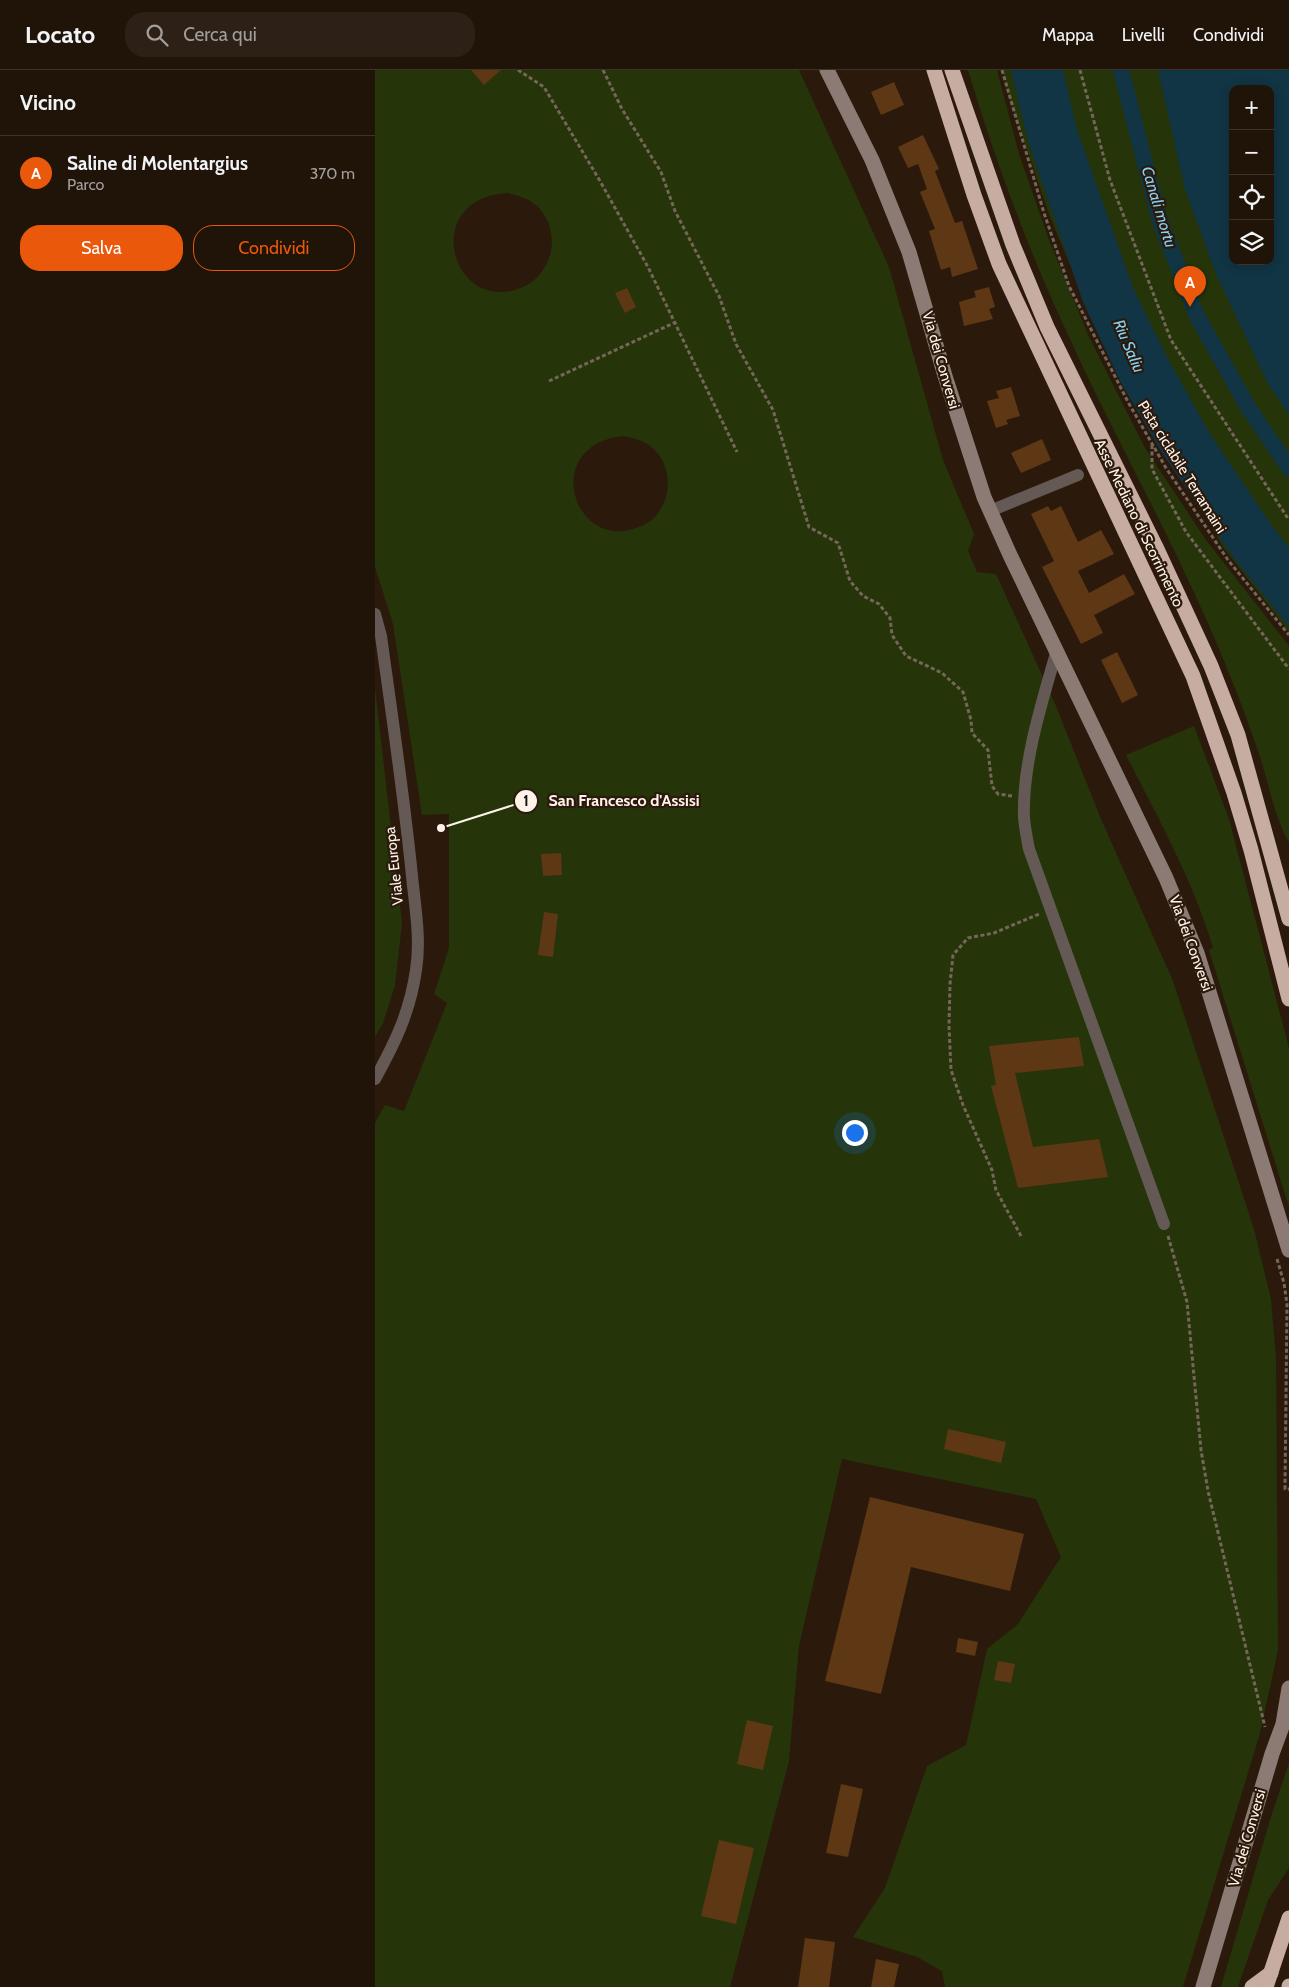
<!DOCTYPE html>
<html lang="it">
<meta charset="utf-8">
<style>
:root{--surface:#201409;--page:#2d2117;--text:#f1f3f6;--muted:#a29e9c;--line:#3d332a;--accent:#ea580c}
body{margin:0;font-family:Cabin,sans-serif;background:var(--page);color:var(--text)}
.controls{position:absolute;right:15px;top:15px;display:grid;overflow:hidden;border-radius:10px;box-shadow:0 2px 12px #0003}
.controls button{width:45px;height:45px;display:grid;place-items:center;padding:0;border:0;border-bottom:1px solid var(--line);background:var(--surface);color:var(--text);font:25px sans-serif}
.you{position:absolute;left:479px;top:1062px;width:18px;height:18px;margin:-12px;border:4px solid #fff;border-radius:50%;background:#1a73e8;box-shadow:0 0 0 8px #1a73e833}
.badge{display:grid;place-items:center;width:32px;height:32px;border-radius:50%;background:var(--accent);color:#fff;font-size:16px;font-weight:700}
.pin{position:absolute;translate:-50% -41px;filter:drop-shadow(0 1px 2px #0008)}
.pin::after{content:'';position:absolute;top:26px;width:18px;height:15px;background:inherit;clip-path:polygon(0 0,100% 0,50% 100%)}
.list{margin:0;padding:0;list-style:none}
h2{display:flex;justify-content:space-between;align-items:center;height:65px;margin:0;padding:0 20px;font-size:21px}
h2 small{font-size:16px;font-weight:400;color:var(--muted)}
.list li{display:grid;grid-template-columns:32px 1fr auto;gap:15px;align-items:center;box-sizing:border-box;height:75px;padding:0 20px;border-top:1px solid var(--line)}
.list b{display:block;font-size:19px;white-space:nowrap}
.list p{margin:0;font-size:16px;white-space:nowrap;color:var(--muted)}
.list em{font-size:16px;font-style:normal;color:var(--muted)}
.actions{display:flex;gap:10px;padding:15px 20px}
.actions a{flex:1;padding:11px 0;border:1px solid var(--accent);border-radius:20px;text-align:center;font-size:18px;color:var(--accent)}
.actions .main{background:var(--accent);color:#fff}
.icon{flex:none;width:28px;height:28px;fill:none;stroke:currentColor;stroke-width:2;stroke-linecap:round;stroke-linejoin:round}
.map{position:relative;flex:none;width:914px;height:1917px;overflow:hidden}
header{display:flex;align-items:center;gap:30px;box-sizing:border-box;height:70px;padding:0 25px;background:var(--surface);border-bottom:1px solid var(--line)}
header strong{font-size:24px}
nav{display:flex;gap:28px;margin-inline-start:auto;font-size:18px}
.search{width:350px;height:45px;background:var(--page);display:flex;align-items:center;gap:12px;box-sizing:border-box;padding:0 18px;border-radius:20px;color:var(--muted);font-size:19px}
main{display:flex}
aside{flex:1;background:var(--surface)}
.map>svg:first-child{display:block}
.green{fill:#253409;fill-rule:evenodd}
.water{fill:#113544;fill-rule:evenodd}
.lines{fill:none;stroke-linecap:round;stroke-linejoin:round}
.canal{stroke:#113544;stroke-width:16}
.building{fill:#5e3715}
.path{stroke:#75665a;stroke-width:3;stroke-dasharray:4 2.5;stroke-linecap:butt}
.street{stroke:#645955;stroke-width:12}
.secondary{stroke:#8c7b74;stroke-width:15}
.highway{stroke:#c7aca1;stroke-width:15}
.labels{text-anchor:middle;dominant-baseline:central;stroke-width:4.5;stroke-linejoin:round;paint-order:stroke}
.street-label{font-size:15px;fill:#fef2e9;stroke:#2b1a0c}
.water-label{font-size:16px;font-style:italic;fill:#85d1f6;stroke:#2b1a0c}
.leader{fill:none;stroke:#fef2e9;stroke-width:2}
.callout-dot{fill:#fef2e9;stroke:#2b1a0c;stroke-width:2}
.mark-label{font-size:15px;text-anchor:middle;font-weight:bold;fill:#111}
.callout-label{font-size:16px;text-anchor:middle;font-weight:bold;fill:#fef2e9;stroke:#2b1a0c;stroke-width:4.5;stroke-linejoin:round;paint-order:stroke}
</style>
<header>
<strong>Locato</strong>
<div class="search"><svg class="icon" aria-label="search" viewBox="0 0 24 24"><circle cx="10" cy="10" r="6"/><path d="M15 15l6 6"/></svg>Cerca qui</div>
<nav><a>Mappa</a><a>Livelli</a><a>Condividi</a></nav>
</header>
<main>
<aside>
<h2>Vicino<small></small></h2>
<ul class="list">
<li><span class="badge">A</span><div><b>Saline di Molentargius</b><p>Parco</p></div><em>370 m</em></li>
</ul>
<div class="actions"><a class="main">Salva</a><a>Condividi</a></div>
</aside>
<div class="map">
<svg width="914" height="1917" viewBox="0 0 914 1917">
<rect width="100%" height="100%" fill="#2b1a0c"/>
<g class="green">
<path d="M0 0H424L514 197 568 390 599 464 593 481 602 502 621 504 681 636 726 749 798 911 879 1159 896 1229 901 1288 903 1580 885 1663 808 1917H570L567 1901 542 1887 478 1867 510 1818 552 1696 591 1675 612 1579 643 1554 686 1487 661 1429 467 1389 424 1576 414 1691 355 1917H0V1053L10 1035 29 1041 72 933 59 924 74 878V744L47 745 18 554 0 497ZM133 123C144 126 156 129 164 138 181 157 181 185 165 204 157 214 147 218 136 221 73 234 48 128 133 123ZM249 366C253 367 259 368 264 370 294 381 301 419 283 443 277 452 268 456 258 459 197 478 166 374 249 366Z"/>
<path d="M593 0H622L644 84 674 170 714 267 770 378 831 470 914 576V773C898 744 894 712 883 681 867 634 848 586 827 540 784 444 732 352 689 256 651 174 619 87 593 0Z"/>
<path d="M628 0H914V562L848 477 739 284 693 190 674 144 632 21ZM858 19H895V191H858Z"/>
<polygon points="0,618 27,853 20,915 8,953 0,967"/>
<path d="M819 656 854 749 914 978V1137L834 880 838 878C818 810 783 748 751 685Z"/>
<polygon points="914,1693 914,1798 893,1830 863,1917 846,1917 894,1753"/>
</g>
<g class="water">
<polygon points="636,0 688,0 702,60 758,218 793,289 835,364 897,456 914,477 914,557 858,487 787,383 746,313 708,232 653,71"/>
<path d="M783 0H914V345L892 312 841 204 810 119ZM858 19H895V191H858Z"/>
</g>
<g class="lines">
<polyline class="canal" points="746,0 784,148 822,246 873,337 914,398"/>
</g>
<g class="building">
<polygon points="96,0 126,0 109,15"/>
<polygon points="519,12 529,35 506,45 496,22"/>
<polygon points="548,65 564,99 560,101 580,153 587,151 603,199 577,207 575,197 566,200 554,161 560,159 545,122 552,119 543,94 533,98 523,77"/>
<polygon points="614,217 620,237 614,239 618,249 589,256 584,232 601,227 599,221"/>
<polygon points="252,218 261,237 250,243 240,223"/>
<polygon points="636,317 645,346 631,350 633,354 621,358 612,331 624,328 621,321"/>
<polygon points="667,369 676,390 646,403 636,383"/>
<polygon points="673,436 676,441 686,436 703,472 726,460 739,484 703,501 714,523 749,504 760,524 719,545 728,563 706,574 667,497 679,491 656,444"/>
<polygon points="742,582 763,625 747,633 726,590"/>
<polygon points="186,783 187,805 168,806 166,784"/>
<polygon points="169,842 183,844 178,887 163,885"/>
<polygon points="704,967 709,996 640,1003 658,1077 724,1069 733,1107 643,1118 616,1016 621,1015 614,976"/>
<polygon points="573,1359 631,1372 626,1393 569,1379"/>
<polygon points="495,1427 649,1464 635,1521 536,1497 506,1624 450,1611"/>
<polygon points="583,1568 603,1572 600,1586 581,1582"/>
<polygon points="623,1591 640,1594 636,1613 619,1610"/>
<polygon points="372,1650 398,1656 388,1700 362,1694"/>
<polygon points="466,1714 488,1719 473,1787 451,1783"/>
<polygon points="344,1770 379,1778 361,1854 326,1846"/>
<polygon points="430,1868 460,1872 454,1917 423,1917"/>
<polygon points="501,1889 524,1894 519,1917 496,1917"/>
</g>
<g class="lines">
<g class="path">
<polyline points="143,0 169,17 225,111 273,197 362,382"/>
<polyline points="228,0 247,39 286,102 300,141 344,226 361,274 398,340 434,457 463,473 475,511 488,526 504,534 515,548 517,565 531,586 567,603 588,622 596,650 597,663 613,680 617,716 623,724 637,726"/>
<polyline points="627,0 669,143 694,216 753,332 791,398 853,490 914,565"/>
<polyline points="705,0 735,110 796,270 914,450"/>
<polyline points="174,311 301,252"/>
<polyline points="777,375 777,399 811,462 914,599"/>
<polyline points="646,1166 621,1120 617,1100 588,1035 576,1000 574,956 575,914 578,885 593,868 619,863 664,844"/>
<polyline points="793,1166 812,1232 826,1380 833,1421 890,1657"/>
<polyline points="902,1189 909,1213 912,1234 910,1419 914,1419"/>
</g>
<g class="street">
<polyline points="615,441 703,405"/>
<path d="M0 544 6 566C17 646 29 726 37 806 40 837 46 869 41 900 35 942 20 973 0 1009"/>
<path d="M682 580C667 632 647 694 649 748 650 758 652 769 654 779L789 1154"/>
</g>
<g class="secondary">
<polyline points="452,0 497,90 534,182 570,306 609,427 635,485 791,808 822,883 914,1180"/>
<polyline points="828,1917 897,1684 908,1654 914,1618"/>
</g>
<g class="highway">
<polyline points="559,0 599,125 624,194 818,606 859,723 876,780 914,929"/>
<polyline points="577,0 638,175 672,257 781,477 836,596 863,665 914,849"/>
<polyline points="877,1917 896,1903"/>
<polyline points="891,1917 914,1848"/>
<polyline points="914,1917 914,1916"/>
</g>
</g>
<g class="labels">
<g class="street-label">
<text transform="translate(566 290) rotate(74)">Via dei Conversi</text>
<text transform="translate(807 397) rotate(58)">Pista ciclabile Terramaini</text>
<text transform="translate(764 453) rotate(64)">Asse Mediano di Scorrimento</text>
<text transform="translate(19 796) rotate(-96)">Viale Europa</text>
<text transform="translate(816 873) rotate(70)">Via dei Conversi</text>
<text transform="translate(872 1768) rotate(-74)">Via dei Conversi</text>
</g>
<g class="water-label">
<text transform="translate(784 137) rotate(73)">Canali mortu</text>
<text transform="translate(754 276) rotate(67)">Riu Saliu</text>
</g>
</g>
<path class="leader" d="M66 758L151 731"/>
<g class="callout-dot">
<circle cx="66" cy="758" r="5"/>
<circle cx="151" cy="731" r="12"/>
</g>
<g class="mark-label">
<text x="151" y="736">1</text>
</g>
<g class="callout-label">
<text x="249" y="736">San Francesco d'Assisi</text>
</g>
</svg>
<div class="controls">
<button>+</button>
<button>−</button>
<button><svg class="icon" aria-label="locate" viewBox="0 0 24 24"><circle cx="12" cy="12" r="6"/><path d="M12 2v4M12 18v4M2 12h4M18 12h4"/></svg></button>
<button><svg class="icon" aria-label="layers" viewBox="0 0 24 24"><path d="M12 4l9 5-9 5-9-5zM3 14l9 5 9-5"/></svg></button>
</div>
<div class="you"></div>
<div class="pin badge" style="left:815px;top:237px">A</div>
</div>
</main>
